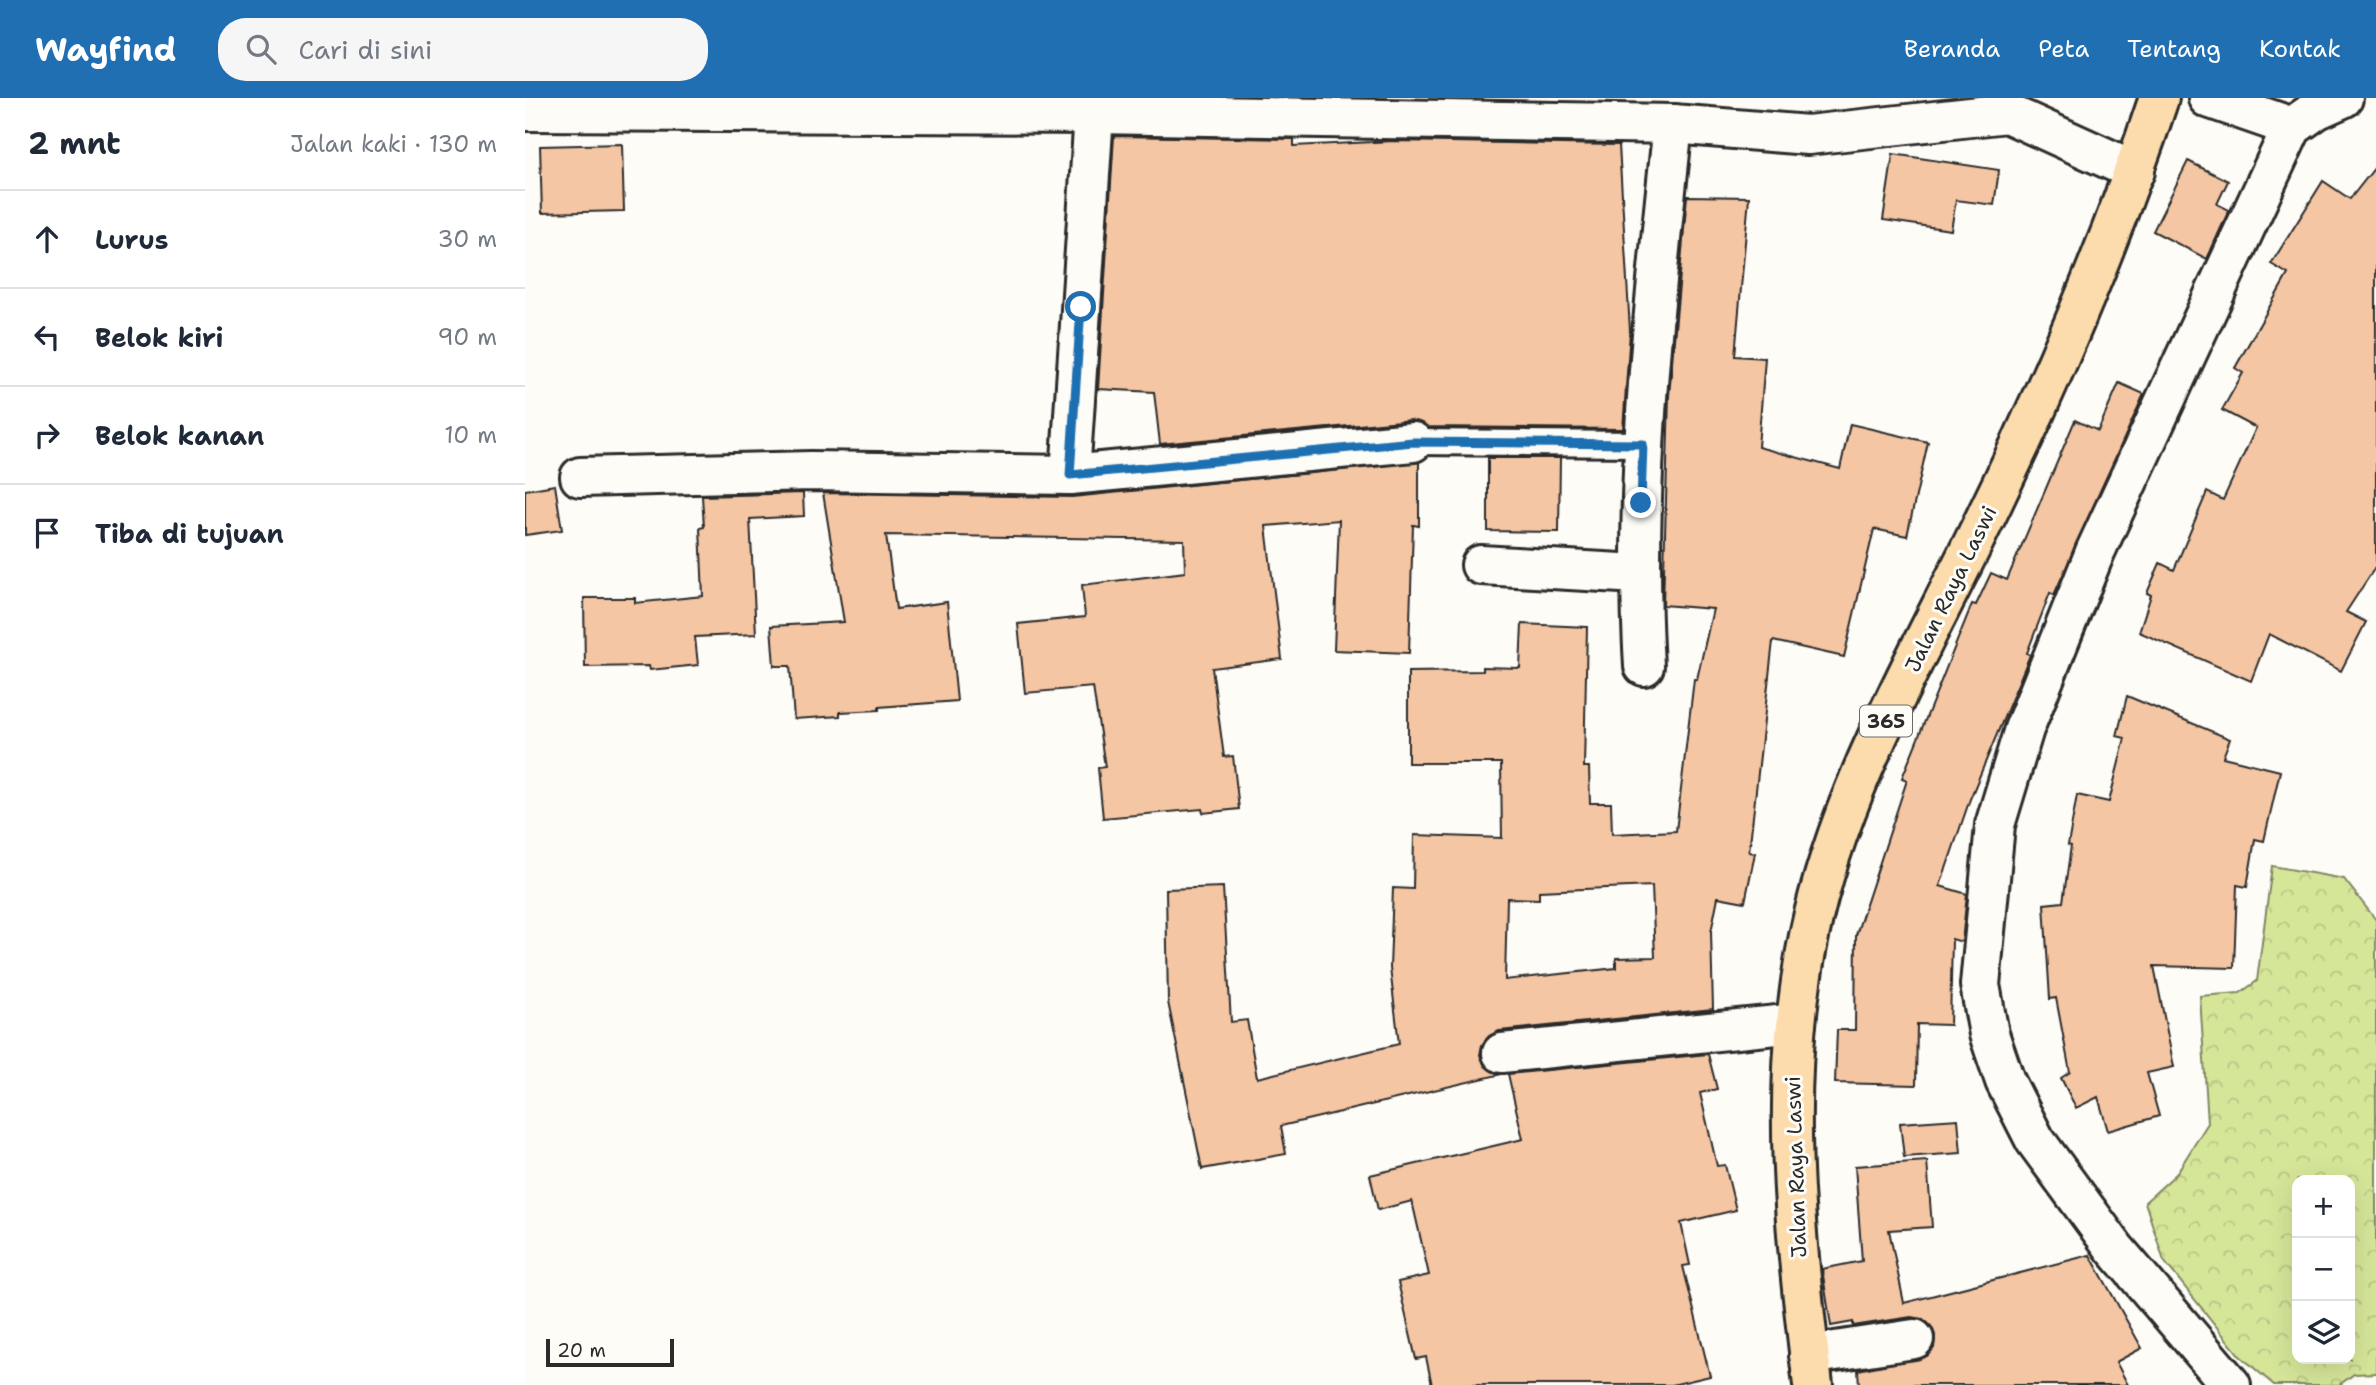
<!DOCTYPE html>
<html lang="id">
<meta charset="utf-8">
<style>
:root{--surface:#fff;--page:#f6f6f7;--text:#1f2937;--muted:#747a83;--line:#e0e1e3;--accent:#1f6fb2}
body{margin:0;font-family:"Shantell Sans",sans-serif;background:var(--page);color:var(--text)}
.controls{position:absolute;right:21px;bottom:21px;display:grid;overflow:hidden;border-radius:14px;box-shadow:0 7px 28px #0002}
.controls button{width:63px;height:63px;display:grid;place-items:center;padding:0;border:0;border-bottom:2px solid var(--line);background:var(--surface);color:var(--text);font:35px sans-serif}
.scale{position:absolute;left:21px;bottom:18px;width:128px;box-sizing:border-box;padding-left:7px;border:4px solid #2b2b2b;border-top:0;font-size:19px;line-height:24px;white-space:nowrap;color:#2b2b2b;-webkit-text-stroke:5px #fdfcf7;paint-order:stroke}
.stop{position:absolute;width:21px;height:21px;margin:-16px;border:5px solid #1f6fb2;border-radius:50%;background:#fff}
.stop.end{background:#1f6fb2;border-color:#fff;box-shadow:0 2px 7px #0008}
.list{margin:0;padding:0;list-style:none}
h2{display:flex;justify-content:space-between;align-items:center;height:91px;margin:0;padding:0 28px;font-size:30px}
h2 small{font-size:23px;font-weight:400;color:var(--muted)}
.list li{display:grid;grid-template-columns:46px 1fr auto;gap:21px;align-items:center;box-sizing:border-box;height:98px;padding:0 28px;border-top:2px solid var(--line)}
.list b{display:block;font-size:26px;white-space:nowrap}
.list em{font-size:23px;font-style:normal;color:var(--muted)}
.icon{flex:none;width:38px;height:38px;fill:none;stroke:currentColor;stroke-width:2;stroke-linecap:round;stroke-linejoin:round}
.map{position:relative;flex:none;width:1851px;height:1287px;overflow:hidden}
header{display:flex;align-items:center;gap:42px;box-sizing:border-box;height:98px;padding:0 35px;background:var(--accent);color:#fff}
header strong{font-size:33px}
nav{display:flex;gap:38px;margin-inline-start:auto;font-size:24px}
.search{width:490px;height:63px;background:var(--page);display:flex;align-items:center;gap:18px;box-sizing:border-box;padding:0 24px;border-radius:28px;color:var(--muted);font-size:26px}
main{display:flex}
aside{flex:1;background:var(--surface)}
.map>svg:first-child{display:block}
.forest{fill:url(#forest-crowns);stroke:#808862;stroke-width:2;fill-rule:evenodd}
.building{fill:#f5c6a4;stroke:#2b2b2b;stroke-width:2;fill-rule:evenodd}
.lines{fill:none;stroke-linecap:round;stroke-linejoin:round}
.lane-casing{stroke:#2b2b2b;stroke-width:30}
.street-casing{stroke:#2b2b2b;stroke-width:44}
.primary-casing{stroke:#2b2b2b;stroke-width:44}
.lane{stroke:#fdfcf7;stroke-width:24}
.street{stroke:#fdfcf7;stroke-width:38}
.primary{stroke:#fcdcac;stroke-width:38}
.route{stroke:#1f6fb2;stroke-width:9}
.labels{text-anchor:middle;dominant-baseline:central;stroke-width:6;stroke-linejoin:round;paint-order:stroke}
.shield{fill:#fdfcf7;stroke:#6a6a68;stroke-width:2}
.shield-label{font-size:19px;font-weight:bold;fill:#2b2b2b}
.street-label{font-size:21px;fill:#2b2b2b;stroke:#fdfcf7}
</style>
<header>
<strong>Wayfind</strong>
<div class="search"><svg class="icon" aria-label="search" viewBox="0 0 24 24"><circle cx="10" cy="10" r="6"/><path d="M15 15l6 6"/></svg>Cari di sini</div>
<nav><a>Beranda</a><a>Peta</a><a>Tentang</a><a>Kontak</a></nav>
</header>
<main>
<aside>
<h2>2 mnt<small>Jalan kaki · 130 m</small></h2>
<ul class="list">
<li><svg class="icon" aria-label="ahead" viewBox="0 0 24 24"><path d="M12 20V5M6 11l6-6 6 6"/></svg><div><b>Lurus</b></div><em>30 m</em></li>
<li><svg class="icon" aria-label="left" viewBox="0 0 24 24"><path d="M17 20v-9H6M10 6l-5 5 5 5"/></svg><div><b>Belok kiri</b></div><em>90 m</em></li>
<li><svg class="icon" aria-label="right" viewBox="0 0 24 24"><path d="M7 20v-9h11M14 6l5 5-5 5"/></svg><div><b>Belok kanan</b></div><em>10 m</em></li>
<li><svg class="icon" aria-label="arrive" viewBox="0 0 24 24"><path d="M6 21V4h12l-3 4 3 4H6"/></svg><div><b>Tiba di tujuan</b></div></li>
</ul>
</aside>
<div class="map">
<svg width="1851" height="1287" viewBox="0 0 1851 1287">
<defs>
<pattern id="forest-crowns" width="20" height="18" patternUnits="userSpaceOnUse" patternTransform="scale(1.75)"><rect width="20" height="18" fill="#d5e699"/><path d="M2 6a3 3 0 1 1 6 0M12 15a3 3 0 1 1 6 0" fill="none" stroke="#b7c584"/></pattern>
</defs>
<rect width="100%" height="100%" fill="#fdfcf7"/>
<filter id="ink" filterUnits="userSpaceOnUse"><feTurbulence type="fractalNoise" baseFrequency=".0143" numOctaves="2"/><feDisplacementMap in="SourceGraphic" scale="14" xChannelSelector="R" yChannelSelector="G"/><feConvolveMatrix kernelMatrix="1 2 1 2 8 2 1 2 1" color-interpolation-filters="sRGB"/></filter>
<g filter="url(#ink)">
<path class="forest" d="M1747 768 1819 781 1851 822V1275L1829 1276 1814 1287H1749L1715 1258 1639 1163 1620 1104 1651 1076 1683 1025 1675 898 1715 895 1732 883ZM1772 1082H1825V1261H1772Z"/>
<g class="building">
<polygon points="589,38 769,41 769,48 869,43 1094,47 1105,233 1098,331 903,329 886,322 635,346 629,294 573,291"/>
<polygon points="97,46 99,113 17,115 15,48"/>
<polygon points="1368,56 1474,72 1469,107 1431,102 1426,132 1358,122"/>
<polygon points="1663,63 1703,83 1692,106 1704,112 1682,161 1628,133"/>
<polygon points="1851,68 1851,468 1821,514 1841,524 1816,573 1744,536 1726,583 1614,534 1626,497 1622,495 1635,465 1649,472 1682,394 1698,402 1731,330 1697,312 1718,275 1710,270 1763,176 1746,166 1798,83 1825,101"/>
<path d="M1162 98 1224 99 1210 258 1240 260 1233 349 1315 371 1325 326 1403 344 1382 438 1349 431 1319 559 1248 543 1224 754 1230 755 1220 804 1193 799 1186 834 1188 911 974 933 964 938 957 947 955 957 960 968 977 976 756 1028 761 1056 677 1071 643 904 641 791 698 789 706 924 722 922 732 980 874 946 865 870 868 790 888 791 889 737 977 740 976 665H883V574L958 573V569L995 570 997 526 1062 529 1059 669H1064L1065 705H1086L1087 736 1151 733 1169 581H1172L1188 511 1138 507 1144 298ZM1127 788 1130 859 1091 860V870L980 882 982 800 1014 801V793Z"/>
<polygon points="1594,285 1619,296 1529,497 1525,495 1502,555 1505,557 1445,701 1415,788 1442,796 1437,844 1427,841 1425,927 1392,926 1391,987 1310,985 1312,932 1330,932 1331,837 1382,682 1377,680 1447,506 1451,507 1466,475 1482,482 1550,322 1573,333"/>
<polygon points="963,360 1035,360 1034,434 963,433"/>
<polygon points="894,364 894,428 888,427 884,555 809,552 814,422 741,428 757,561 687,570 699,659 708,658 714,711 678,715 677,711 578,720 573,670 580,669 568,589 500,595 493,526 560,519 557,487 660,474 659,442 361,437 371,511 422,504 432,603 354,609 354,612 315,614 315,618 269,621 265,568 249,568 246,528 319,524 298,395 547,399"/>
<polygon points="30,387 37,432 0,437 0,392"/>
<polygon points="278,395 279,418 225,421 231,536 170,539 173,567 125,572 124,568 60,569 59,500 110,500 110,505 178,498 175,430 179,429 177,398"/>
<polygon points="1602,598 1705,641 1698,659 1755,673 1739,743 1730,741 1722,789 1712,787 1709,870 1629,868 1649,969 1622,975 1634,1018 1583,1033 1573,999 1551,1010 1536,980 1545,974 1531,900 1525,901 1519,806 1538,804 1546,748 1543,747 1552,697 1584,704 1600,640 1592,638"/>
<polygon points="1183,956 1192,991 1175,995 1192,1068 1200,1067 1211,1112 1156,1125 1165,1167 1158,1168 1185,1278 1147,1287 907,1287 901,1259 891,1261 873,1184 904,1177 887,1103 853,1112 845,1077 998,1041 983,976"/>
<polygon points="1433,1021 1436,1055 1379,1059 1375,1025"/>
<polygon points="1402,1063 1407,1129 1364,1132 1379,1205 1565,1157 1617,1250 1591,1264 1603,1287 1334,1287 1333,1272 1402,1258 1409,1250 1410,1237 1406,1228 1398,1221 1386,1219 1328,1228 1328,1224 1306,1228 1297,1171 1337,1163 1330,1068"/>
</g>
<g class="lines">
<g class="lane-casing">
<polyline id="lane" points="888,344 1118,346"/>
</g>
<g class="street-casing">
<g id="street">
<polyline points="1683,0 1767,29"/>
<polyline points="0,13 569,16 1148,26 1283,37 1482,15 1610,73"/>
<polyline points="545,377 888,344"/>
<polyline points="55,379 286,373 545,377 569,16"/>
<polyline points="956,467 1114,476"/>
<path d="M1119 568C1108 386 1129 206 1148 26"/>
<polyline points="977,955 1271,925"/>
<polyline points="1284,1257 1389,1241"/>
<polyline points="1706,1287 1590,1151 1510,1042 1480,983 1464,936 1455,887 1470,727 1499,631 1570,454 1767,29 1791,12 1818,0"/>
</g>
</g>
<g class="primary-casing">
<path id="primary" d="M1288 1287C1270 1138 1253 986 1284 838 1313 697 1387 569 1450 441 1520 299 1584 151 1634 0"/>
</g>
<use href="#lane" class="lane"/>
<use href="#street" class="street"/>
<use href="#primary" class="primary"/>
</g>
</g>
<g class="lines" filter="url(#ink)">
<polyline class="route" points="556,209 545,377 888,344 1118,346 1116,405"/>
</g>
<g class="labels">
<rect class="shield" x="1335" y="607.5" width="52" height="31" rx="5"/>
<g class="shield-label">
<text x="1361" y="623">365</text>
</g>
<g class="street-label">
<text transform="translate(1426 491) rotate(-64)">Jalan Raya Laswi</text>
<text transform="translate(1271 1069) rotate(-92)">Jalan Raya Laswi</text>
</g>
</g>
</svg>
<div class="controls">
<button>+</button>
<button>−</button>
<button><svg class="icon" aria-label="layers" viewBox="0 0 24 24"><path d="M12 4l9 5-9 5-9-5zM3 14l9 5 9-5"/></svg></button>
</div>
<div class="scale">20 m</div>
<div class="stop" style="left:556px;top:209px"></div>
<div class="stop end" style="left:1116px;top:405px"></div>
</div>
</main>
